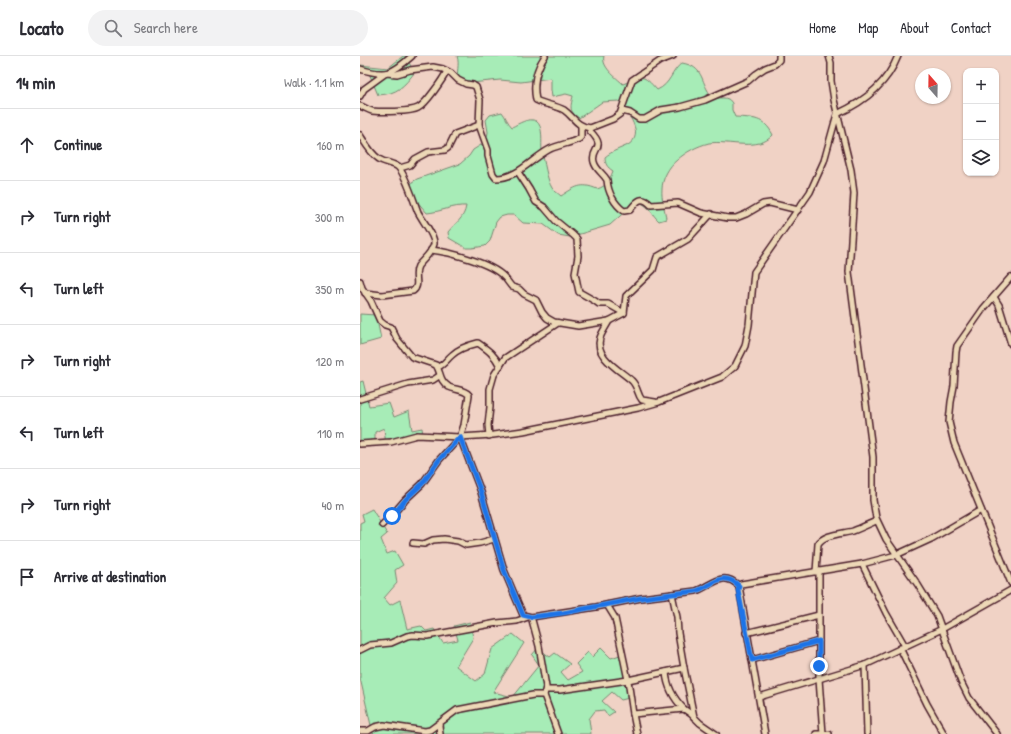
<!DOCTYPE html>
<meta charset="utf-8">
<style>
:root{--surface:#fff;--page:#f2f2f3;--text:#2b2b33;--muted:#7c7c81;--line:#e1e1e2}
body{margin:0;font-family:"Patrick Hand",sans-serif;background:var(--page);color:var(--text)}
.controls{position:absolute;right:12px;top:12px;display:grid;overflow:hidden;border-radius:8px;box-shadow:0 1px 3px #0004}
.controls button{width:36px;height:36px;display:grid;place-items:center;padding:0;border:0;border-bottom:1px solid var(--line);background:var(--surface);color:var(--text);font:20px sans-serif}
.compass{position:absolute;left:555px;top:12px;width:36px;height:36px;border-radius:50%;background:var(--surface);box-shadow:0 1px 3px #0004;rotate:340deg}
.stop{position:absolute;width:12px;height:12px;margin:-9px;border:3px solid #1a73e8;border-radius:50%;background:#fff}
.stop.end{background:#1a73e8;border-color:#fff;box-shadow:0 1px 4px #0008}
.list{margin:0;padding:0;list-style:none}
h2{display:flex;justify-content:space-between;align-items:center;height:52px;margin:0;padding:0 16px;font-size:17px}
h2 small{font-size:13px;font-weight:400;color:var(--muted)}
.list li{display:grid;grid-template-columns:26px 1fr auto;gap:12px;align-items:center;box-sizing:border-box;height:72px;padding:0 16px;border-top:1px solid var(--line)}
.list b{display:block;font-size:15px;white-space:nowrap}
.list em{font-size:13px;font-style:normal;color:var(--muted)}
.icon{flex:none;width:22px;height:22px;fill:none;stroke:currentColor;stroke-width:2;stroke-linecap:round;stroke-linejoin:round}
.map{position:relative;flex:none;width:651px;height:678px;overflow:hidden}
header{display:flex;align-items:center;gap:24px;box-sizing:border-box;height:56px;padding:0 20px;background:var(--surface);border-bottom:1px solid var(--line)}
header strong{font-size:19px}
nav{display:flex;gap:22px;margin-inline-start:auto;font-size:14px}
.search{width:280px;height:36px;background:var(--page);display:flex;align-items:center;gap:10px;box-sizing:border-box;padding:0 14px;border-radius:22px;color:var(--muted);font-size:15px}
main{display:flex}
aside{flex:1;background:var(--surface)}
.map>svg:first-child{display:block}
.green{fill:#a7ecb7;stroke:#788671}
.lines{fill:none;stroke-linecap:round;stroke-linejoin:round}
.minor-casing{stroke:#4a1f2b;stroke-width:8}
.minor{stroke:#edd8b7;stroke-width:5}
.route{stroke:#1a73e8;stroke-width:5}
</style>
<header>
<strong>Locato</strong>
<div class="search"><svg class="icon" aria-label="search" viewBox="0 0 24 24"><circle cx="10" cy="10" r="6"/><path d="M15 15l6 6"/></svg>Search here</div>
<nav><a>Home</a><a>Map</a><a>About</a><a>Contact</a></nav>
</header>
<main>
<aside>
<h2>14 min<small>Walk · 1.1 km</small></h2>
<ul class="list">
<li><svg class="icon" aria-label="ahead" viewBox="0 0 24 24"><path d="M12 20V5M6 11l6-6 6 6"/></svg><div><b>Continue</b></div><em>160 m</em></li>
<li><svg class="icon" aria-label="right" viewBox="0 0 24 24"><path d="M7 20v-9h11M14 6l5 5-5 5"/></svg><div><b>Turn right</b></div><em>300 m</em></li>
<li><svg class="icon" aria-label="left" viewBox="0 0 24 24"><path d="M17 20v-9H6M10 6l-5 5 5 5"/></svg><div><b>Turn left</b></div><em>350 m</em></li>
<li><svg class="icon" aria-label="right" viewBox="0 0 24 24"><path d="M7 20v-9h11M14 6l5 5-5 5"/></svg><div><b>Turn right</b></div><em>120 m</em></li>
<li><svg class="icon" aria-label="left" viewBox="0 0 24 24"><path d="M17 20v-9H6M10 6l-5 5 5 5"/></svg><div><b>Turn left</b></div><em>110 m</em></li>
<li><svg class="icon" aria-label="right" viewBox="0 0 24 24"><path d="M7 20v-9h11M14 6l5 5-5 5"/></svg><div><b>Turn right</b></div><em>40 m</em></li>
<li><svg class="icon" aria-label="arrive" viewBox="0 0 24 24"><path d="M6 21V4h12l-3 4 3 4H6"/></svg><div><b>Arrive at destination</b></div></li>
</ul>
</aside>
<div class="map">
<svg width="651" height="678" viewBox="0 0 651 678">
<rect width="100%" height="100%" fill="#f0d2c5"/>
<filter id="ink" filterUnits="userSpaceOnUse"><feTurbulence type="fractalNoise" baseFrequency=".025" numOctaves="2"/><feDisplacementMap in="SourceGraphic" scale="8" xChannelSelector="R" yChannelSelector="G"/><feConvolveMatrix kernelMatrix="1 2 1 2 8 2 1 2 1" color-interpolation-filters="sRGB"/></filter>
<g filter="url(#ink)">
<g class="green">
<path d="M43 0H56L49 7 55 16C44 30 38 38 18 39L9 17H0V9L28 12Z"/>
<path d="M97 0H244C241 11 256 21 263 28 283 20 282 17 297 34 311 28 311 15 322 7 344 11 340 24 350 38 355 45 361 40 368 43 370 44 371 46 372 47V54L375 61C393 62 404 61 413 79 398 96 369 84 349 87 337 90 326 96 317 104 309 110 302 123 302 133 301 143 305 153 306 163L299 165C292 159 290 151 281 147L269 152 250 169 210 181 198 179 183 168 163 167 154 159H147L140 161 136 166 130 185 125 190 112 192H106L89 182 88 176C96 166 104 163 106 150 94 149 80 156 67 157L55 143 50 132 52 126 57 123 100 108 109 100 113 94 124 87 127 82 128 76 126 64 130 59 142 56C146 61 147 66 152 71 158 68 169 61 176 65 184 70 181 87 182 95 184 104 187 124 192 132 194 135 198 137 201 140 215 131 221 126 237 133 247 130 249 125 253 115 247 111 245 108 245 101 252 95 260 93 268 89 286 78 267 57 259 45L242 46 219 62C208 55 211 50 213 40L206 38 192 41 191 34V22L161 26 140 24 111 27 98 24C96 16 100 9 97 0Z"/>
<polygon points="0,258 16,259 21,283 0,289"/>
<polygon points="3,325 9,350 29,347 34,361 49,355 52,374 62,372 63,379 26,390 24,372 15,376 15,386 0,388 0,326"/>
<polygon points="12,453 27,478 21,483 27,498 35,495 43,509 35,514 37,527 24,542 30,549 40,544 47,573 61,570 66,575 74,573 83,587 98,584 94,570 110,566 113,582 96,610 116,625 125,618 132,593 153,578 164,587 133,636 153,641 179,609 172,599 178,592 190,601 195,597 210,608 201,616 208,624 222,616 216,608 228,596 232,601 241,592 251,602 263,598 273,641 261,644 252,636 242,645 254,656 248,660 244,654 235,655 229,663 231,678 13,678 0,622 0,467 4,465 2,458"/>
</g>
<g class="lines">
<g class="minor-casing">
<g id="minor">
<path d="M185 0C176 13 173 29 176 44 185 49 195 49 204 54 214 61 216 70 230 72"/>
<path d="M313 0 300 5 272 24 260 58 253 63 230 72V75C248 93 230 92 234 106 236 114 243 117 247 124 248 136 254 148 264 155L270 154C277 145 281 139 291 149L318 147 341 157 368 162H376L386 158 403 148 410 147 438 154"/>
<polyline points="469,0 471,7 471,25 474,44 491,114 494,137 489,216 513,401 513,444 516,462 526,483 558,529 577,560 601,626 609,642 637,678"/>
<path d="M0 13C26 21 32 18 52 0"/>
<path d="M0 40 4 33 26 17 37 18 50 14 73 11 83 13 91 17 98 24 106 28 113 29 116 31 120 44 119 69 128 94V100L133 118 136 122C158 122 171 103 190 93 199 89 210 87 219 83L221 81V70"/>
<path d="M0 50C4 51 8 54 12 55 21 56 51 56 58 52 66 48 83 23 87 15"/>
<polyline points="262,55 270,57 279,63 285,63 301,54 320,51 345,44 388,25 396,18 405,12 415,8 419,4 419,0"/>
<path d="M0 79C5 87 11 98 19 103 25 107 33 107 38 111 45 117 54 146 58 156 62 164 75 180 74 188 72 197 63 203 58 210 53 219 61 229 53 235L22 239 5 237"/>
<polyline points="40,112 50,109 55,103 68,96 85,94 88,92 95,78 119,69"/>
<polyline points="158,116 169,133 176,146 184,151 196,165 213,179 217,183 218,200 215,217 219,236 235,245 239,248 248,248 264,257"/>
<path d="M71 194C90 196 131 207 144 221 147 224 149 228 152 231L159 233 164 238 176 244 182 256 187 262 194 266 218 270 249 265 264 257 266 240 293 214 297 201 328 183 351 158"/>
<polyline points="651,221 623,253 597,290 596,296 594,330 591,346 589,366 594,387 651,527"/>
<path d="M0 225 2 232 11 245 20 265 25 269 31 271 37 283 52 301 76 309C81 316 79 325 89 331 95 334 104 333 109 339L104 369 100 381 79 404 62 428 46 443 32 459 22 469"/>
<polyline points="634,241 639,249 651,288"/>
<path d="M249 265C246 271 242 276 240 282 234 301 260 314 272 325 278 331 277 338 282 344L295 346"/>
<path d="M78 311C84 309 87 303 92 299 99 292 110 289 118 287 128 294 135 299 140 310"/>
<polyline points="0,343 48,328 73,324 79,320"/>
<polyline points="129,380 128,369 130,351 130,333 134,319 145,302 198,267"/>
<polyline points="100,381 121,436 144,514 163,559 171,561 172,564 179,590 186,631 184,639 198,678"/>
<path d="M0 388 31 386 57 379 100 381 133 379 163 375 278 352 299 346 362 321 375 310 385 290 389 269 394 216 450 136 464 105 477 58C504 46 527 28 538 0"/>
<polyline points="53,487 64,488 73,484 84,483 98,485 106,489 120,487 134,483"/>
<polyline points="502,508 526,557 545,590"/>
<polyline points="459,515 459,623 463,678"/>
<path d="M456 516 458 488C464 478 482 478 493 475 501 472 509 468 516 465"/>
<polyline points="379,530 381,528 502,508 536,499 571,483 621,454"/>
<path d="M171 561 236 551 281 542 336 535C353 529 362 514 379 530L405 678"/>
<polyline points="386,577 459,559"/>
<polyline points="540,592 567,648 584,678"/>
<polyline points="0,594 10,589 31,587 47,580 53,579 67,580 137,567 157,565 168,561"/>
<polyline points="392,604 459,585"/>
<polyline points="505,609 507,678"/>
<polyline points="324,612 334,661"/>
<path d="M306 616C307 630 314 643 324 653"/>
<polyline points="187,634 200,634 268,624 255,562 247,549"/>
<polyline points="399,641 505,609 582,573 651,534"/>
<polyline points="273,658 268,624 324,612 318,577 317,561 312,538"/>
<polyline points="79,669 80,678"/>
<polyline points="0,675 8,675 15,671 24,669 65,675 70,674 97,654 173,639 184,639"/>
<polyline points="277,678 273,658 324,653 331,658 340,667 356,678"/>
<polyline points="456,678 469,678"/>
</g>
</g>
<use href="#minor" class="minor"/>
</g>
</g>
<g class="lines" filter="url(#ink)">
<path class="route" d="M32 460 46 443 62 428 79 404 100 381 121 436 144 514 163 559 171 561 203 557 281 542 336 535C353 529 362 514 379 530L378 534 392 604 459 585V610"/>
</g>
</svg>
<div class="controls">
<button>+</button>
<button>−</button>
<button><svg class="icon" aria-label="layers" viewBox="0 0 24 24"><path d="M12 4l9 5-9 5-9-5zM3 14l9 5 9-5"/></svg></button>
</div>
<svg class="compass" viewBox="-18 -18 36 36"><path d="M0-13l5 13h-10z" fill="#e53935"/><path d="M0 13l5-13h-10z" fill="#7c7c81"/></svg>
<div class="stop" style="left:32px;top:460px"></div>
<div class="stop end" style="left:459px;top:610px"></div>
</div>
</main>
